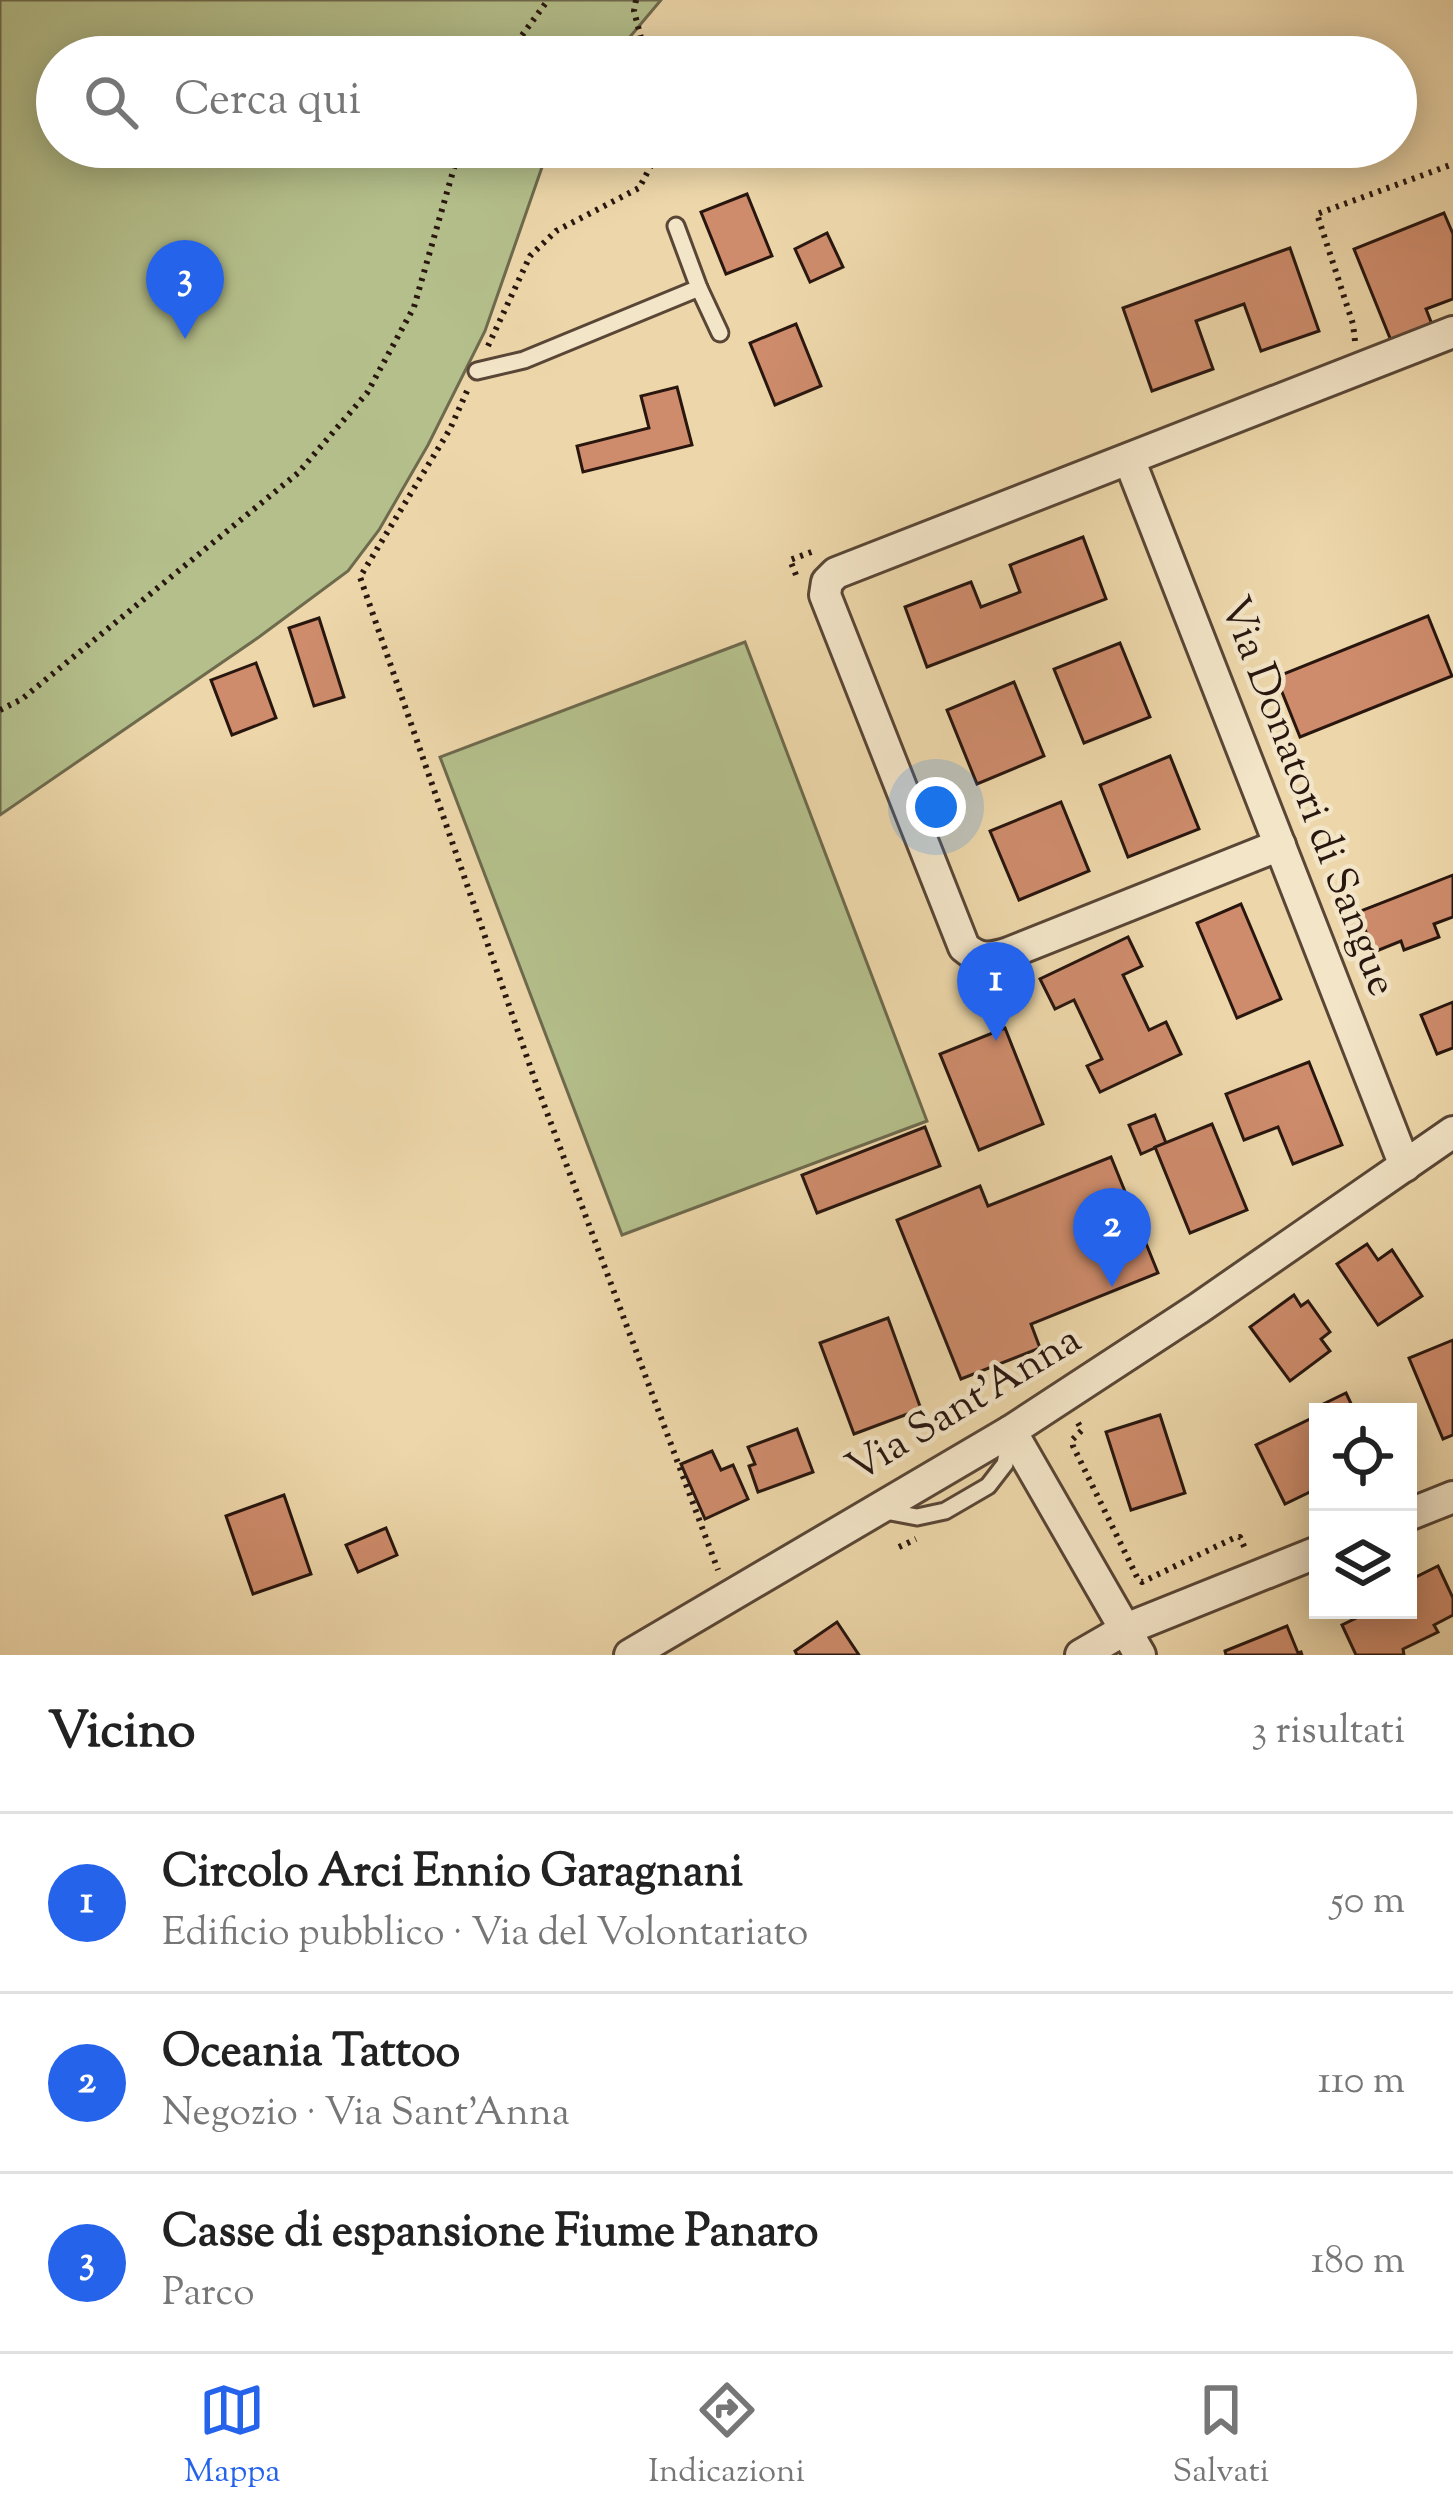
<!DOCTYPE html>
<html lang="it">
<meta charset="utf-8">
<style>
:root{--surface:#fff;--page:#f2f2f2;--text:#222;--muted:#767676;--line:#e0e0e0;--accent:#2563eb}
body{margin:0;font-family:"Sorts Mill Goudy",serif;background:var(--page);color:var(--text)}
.controls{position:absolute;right:36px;bottom:36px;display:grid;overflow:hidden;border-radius:0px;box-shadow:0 6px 30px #0003}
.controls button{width:108px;height:108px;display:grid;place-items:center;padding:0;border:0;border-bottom:3px solid var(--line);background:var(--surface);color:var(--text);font:60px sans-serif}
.you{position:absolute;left:936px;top:807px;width:42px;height:42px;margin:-30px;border:9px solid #fff;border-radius:50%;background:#1a73e8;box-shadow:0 0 0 18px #1a73e833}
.badge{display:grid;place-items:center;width:78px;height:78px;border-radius:50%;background:var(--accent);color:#fff;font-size:39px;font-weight:700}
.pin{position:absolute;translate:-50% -99px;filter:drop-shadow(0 3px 6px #0008)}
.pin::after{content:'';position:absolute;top:63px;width:42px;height:36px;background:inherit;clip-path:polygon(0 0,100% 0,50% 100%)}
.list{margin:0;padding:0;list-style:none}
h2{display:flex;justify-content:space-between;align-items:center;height:156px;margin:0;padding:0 48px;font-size:51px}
h2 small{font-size:39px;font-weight:400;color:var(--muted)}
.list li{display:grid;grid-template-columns:78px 1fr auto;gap:36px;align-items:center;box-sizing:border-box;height:180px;padding:0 48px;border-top:3px solid var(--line)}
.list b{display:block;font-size:45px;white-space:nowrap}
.list p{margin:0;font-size:39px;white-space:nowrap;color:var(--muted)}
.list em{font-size:39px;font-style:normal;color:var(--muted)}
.icon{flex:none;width:66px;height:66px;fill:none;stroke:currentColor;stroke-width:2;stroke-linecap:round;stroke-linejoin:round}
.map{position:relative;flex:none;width:1453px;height:1655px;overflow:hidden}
.search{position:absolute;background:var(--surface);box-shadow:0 6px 30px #0003;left:36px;right:36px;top:36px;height:132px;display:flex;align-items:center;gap:30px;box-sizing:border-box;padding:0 42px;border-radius:66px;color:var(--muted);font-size:45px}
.sheet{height:696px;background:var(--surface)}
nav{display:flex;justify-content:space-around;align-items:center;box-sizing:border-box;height:168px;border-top:3px solid var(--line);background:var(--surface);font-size:33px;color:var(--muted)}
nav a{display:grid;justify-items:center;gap:6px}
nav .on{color:var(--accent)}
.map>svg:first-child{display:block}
.green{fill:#b4bf8b;stroke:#6e6a4d;stroke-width:3}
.building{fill:#ce8c6c;stroke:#28160f;stroke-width:3}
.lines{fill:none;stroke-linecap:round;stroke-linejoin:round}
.lane-casing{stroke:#594636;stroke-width:21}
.street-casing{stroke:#594636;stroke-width:36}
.path{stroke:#28160f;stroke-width:6;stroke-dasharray:3 6;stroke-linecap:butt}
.lane{stroke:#f3e5c8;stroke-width:15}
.street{stroke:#f3e5c8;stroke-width:30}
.labels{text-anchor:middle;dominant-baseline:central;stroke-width:9;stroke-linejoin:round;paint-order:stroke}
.street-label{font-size:42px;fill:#28160f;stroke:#f3e5c8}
</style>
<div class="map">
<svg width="1453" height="1655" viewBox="0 0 1453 1655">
<rect width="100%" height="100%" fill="#edd7aa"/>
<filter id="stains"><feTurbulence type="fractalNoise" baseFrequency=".00167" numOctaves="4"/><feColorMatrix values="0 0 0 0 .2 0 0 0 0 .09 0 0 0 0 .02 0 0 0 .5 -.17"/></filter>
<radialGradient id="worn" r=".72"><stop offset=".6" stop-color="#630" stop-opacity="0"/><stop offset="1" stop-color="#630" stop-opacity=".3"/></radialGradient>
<g class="green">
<polygon points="0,0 661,0 613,57 57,57 57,147 549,147 485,331 428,445 379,530 348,571 259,637 0,815"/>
<polygon points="745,642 927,1121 622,1235 440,757"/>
</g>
<g class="building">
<polygon points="747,194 772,256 726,274 701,212"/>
<polygon points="1444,213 1453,234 1453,299 1426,309 1433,327 1392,343 1354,249"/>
<polygon points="827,233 843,267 810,282 795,249"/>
<polygon points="1290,248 1319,331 1261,351 1244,304 1196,321 1213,369 1152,391 1123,308"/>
<polygon points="796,324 821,386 775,405 750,343"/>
<polygon points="677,387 692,445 583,472 577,446 649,428 641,396"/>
<polygon points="1083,537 1106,599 927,667 905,607 971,582 981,607 1020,592 1010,565"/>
<polygon points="1428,616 1452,676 1300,737 1276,677"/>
<polygon points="319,618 344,697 314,706 289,628"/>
<polygon points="1120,643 1150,717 1084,743 1054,669"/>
<polygon points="256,663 276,718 232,735 211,680"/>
<polygon points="1014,682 1044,756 977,784 947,710"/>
<polygon points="1170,756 1199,829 1128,857 1100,785"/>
<polygon points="1061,802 1089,871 1019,900 990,831"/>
<polygon points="1453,875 1453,917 1434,924 1439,937 1404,950 1401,941 1374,952 1358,912"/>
<polygon points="1241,904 1281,999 1237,1018 1197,923"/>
<polygon points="1128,937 1142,966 1123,975 1149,1030 1166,1022 1181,1054 1100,1092 1087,1066 1102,1059 1074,1000 1055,1009 1040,979"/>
<polygon points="1453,1002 1453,1048 1437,1054 1421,1015"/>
<polygon points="1005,1028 1043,1124 979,1150 940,1054"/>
<polygon points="1309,1062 1342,1145 1293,1164 1278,1127 1244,1140 1226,1094"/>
<polygon points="1155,1115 1166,1143 1141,1154 1129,1125"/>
<polygon points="1212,1124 1247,1210 1190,1233 1155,1147"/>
<polygon points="925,1127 940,1166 817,1213 802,1175"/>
<polygon points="1111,1157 1158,1273 1031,1324 1040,1348 961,1379 897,1220 980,1186 988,1206"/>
<polygon points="1367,1244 1378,1260 1392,1250 1422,1296 1378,1325 1337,1264"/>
<polygon points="1294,1295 1301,1306 1308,1301 1330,1332 1321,1339 1330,1351 1290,1381 1250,1327"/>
<polygon points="888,1318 921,1409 854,1434 820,1343"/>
<polygon points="1453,1340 1453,1435 1443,1439 1409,1358"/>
<polygon points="1346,1393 1355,1412 1318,1412 1318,1488 1285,1504 1256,1445 1314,1417 1311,1410"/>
<polygon points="1160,1415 1185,1493 1131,1510 1106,1432"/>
<polygon points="797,1429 813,1472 758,1492 749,1466 755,1464 748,1447"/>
<polygon points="712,1451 721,1470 733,1465 748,1499 705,1519 681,1464"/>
<polygon points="284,1495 311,1574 253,1594 226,1516"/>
<polygon points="386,1528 397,1555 358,1572 346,1545"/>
<polygon points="1438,1566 1453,1598 1453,1615 1434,1625 1438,1632 1403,1649 1404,1655 1356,1655 1342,1625 1373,1610 1408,1610 1408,1581"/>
<polygon points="837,1622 859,1655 797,1655 795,1651"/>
<polygon points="1287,1626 1298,1653 1301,1652 1302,1655 1226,1655 1225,1651"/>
</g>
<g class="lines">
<g class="lane-casing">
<g id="lane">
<polyline points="699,288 720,333"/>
<polyline points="477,371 524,360 699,288 676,226"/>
<polyline points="880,1510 917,1517 945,1511 988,1486 1005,1464 1011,1434"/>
</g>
</g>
<g class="street-casing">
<g id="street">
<polyline points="1129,459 1405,1166"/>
<path d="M1280 845 1009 953C990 959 980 961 964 947L825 595 827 582 836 573 1453 332"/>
<polyline points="1011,1431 1140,1655"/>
<polyline points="1408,1515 1453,1497"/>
<polyline points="630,1655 1011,1431 1199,1308 1453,1132"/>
<polyline points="1081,1655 1126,1629 1318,1552"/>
</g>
</g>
<g class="path">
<polyline points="636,0 634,11 646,57"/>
<polyline points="506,57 548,0"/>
<polyline points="1355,341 1353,324 1317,214 1453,164"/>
<polyline points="488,346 530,256 556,231 639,188 661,147"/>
<polyline points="467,391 450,429 360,577 537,1086 718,1570"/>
<polyline points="796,575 790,560 814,551"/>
<polyline points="0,710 22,699 298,473 367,393 414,307 460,147"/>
<polyline points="1078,1423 1082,1430 1072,1440 1073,1446 1138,1579 1142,1582 1234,1538 1240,1537 1246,1551"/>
<polyline points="899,1547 916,1539"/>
</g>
<use href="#lane" class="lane"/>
<use href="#street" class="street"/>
</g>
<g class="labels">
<g class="street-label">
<text transform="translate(1306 797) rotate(69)">Via Donatori di Sangue</text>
<text transform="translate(965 1406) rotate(-31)">Via Sant'Anna</text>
</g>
</g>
<rect width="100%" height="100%" filter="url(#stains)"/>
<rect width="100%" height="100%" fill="url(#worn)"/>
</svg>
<div class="controls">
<button><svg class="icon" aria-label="locate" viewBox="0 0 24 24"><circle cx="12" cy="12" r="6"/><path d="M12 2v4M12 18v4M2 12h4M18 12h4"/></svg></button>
<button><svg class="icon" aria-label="layers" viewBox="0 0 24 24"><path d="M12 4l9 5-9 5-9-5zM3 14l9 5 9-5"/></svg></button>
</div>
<div class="you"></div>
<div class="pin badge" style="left:996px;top:1041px">1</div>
<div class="pin badge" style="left:1112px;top:1287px">2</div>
<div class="pin badge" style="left:185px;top:339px">3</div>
<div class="search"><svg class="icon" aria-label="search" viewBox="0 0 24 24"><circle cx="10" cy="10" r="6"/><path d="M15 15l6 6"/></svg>Cerca qui</div>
</div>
<section class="sheet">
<h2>Vicino<small>3 risultati</small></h2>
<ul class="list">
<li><span class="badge">1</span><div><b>Circolo Arci Ennio Garagnani</b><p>Edificio pubblico · Via del Volontariato</p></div><em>50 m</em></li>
<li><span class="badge">2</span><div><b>Oceania Tattoo</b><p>Negozio · Via Sant'Anna</p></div><em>110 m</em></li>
<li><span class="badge">3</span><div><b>Casse di espansione Fiume Panaro</b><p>Parco</p></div><em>180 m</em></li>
</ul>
</section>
<nav>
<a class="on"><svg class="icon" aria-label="map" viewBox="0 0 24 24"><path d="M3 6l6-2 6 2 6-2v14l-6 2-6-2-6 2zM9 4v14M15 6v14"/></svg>Mappa</a>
<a><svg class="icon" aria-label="directions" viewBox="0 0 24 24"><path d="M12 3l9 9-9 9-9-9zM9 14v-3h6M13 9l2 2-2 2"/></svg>Indicazioni</a>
<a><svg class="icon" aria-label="saved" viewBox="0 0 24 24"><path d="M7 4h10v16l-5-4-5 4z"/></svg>Salvati</a>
</nav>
